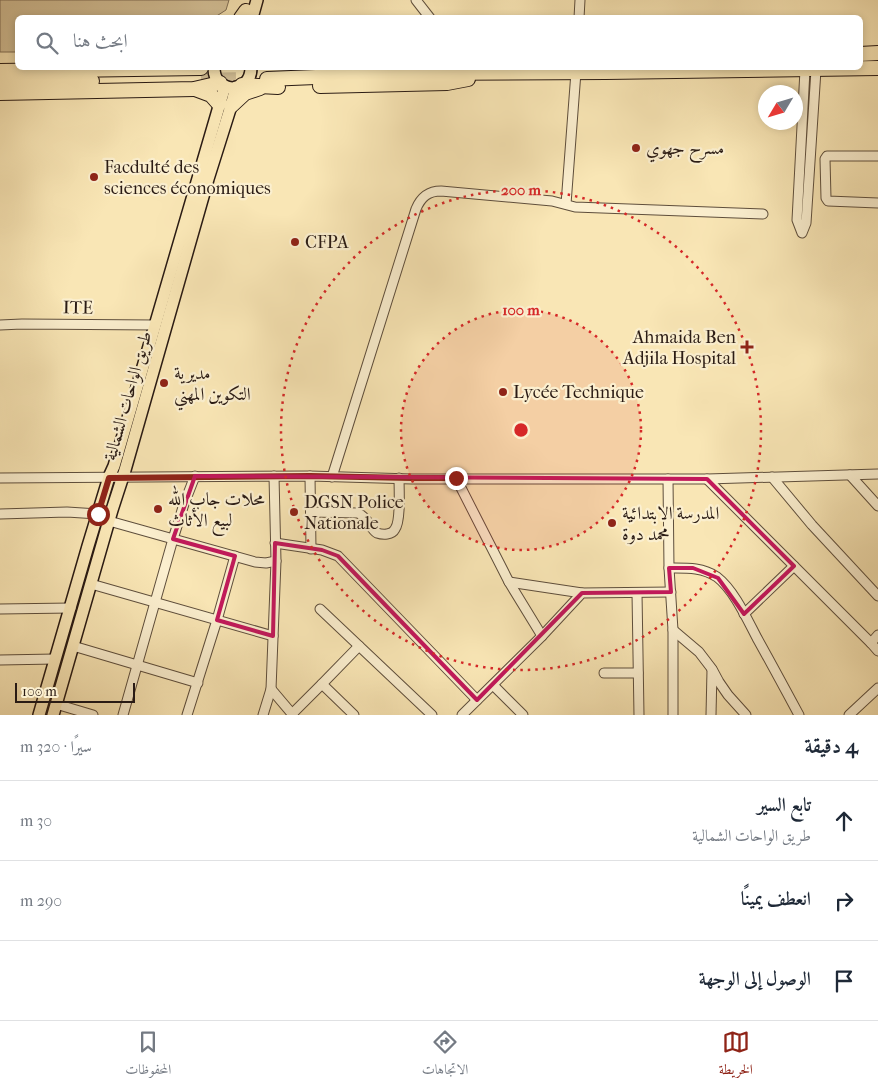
<!DOCTYPE html>
<html lang="ar">
<meta charset="utf-8">
<style>
:root{--surface:#fff;--page:#f6f6f7;--text:#1f2937;--muted:#747a83;--line:#e0e1e3;--accent:#8f2418}
body{margin:0;font-family:"IM FELL French Canon",Amiri,serif;background:var(--page);color:var(--text);direction:rtl}
.compass{position:absolute;left:758px;top:85px;width:45px;height:45px;border-radius:50%;background:var(--surface);box-shadow:0 2px 8px #0003;rotate:232deg}
.scale{position:absolute;left:15px;bottom:12px;width:120px;box-sizing:border-box;padding-left:5px;border:2px solid #2a1b14;border-top:0;font-size:14px;line-height:18px;white-space:nowrap;color:#2a1b14;-webkit-text-stroke:4px #fbefcf;paint-order:stroke}
.stop{position:absolute;width:15px;height:15px;margin:-11px;border:4px solid #8f2418;border-radius:50%;background:#fff}
.stop.end{background:#8f2418;border-color:#fff;box-shadow:0 1px 5px #0008}
.list{margin:0;padding:0;list-style:none}
h2{display:flex;justify-content:space-between;align-items:center;height:65px;margin:0;padding:0 20px;font-size:21px}
h2 small{font-size:16px;font-weight:400;color:var(--muted)}
.list li{display:grid;grid-template-columns:32px 1fr auto;gap:15px;align-items:center;box-sizing:border-box;height:80px;padding:0 20px;border-top:1px solid var(--line)}
.list b{display:block;font-size:19px;white-space:nowrap}
.list p{margin:0;font-size:16px;white-space:nowrap;color:var(--muted)}
.list em{font-size:16px;font-style:normal;color:var(--muted)}
.icon{flex:none;width:28px;height:28px;fill:none;stroke:currentColor;stroke-width:2;stroke-linecap:round;stroke-linejoin:round}
.map{position:relative;flex:none;width:878px;height:715px;overflow:hidden;direction:ltr}
.search{position:absolute;background:var(--surface);box-shadow:0 2px 8px #0003;left:15px;right:15px;top:15px;height:55px;display:flex;align-items:center;gap:12px;box-sizing:border-box;padding:0 18px;border-radius:8px;color:var(--muted);font-size:19px}
.sheet{height:305px;background:var(--surface)}
nav{display:flex;justify-content:space-around;align-items:center;box-sizing:border-box;height:70px;border-top:1px solid var(--line);background:var(--surface);font-size:14px;color:var(--muted)}
nav a{display:grid;justify-items:center;gap:2px}
nav .on{color:var(--accent)}
.map>svg:first-child{display:block}
.green{fill:#d6c39a;stroke:#806f57}
.lines{fill:none;stroke-linecap:round;stroke-linejoin:round}
.highway-tunnel{stroke:#d0bd95;stroke-width:14;stroke-dasharray:14 7;stroke-linecap:butt}
.minor-casing{stroke:#5e4e3c;stroke-width:11}
.major-casing{stroke:#2a1b14;stroke-width:14}
.highway-casing{stroke:#2a1b14;stroke-width:16}
.minor{stroke:#fbefcf;stroke-width:9}
.major{stroke:#f9e6b5;stroke-width:11}
.highway{stroke:#f9e6b5;stroke-width:14}
.route{stroke:#8f2418;stroke-width:6}
.marked{fill:none;stroke:#c2185b;stroke-width:4;stroke-linejoin:round}
.ring{fill:none;stroke:#d62828;stroke-width:2.5;stroke-dasharray:2.5 5}
.poi-dot{fill:#8f2418;stroke:#fbefcf;stroke-width:2}
.labels{text-anchor:middle;dominant-baseline:central;stroke-width:4.5;stroke-linejoin:round;paint-order:stroke}
.poi-label{font-size:18px;fill:#2a1b14;stroke:#fbefcf;text-anchor:start}
.street-label{font-size:18px;fill:#2a1b14;stroke:#fbefcf}
.centre{fill:#d62828;stroke:#fbefcf;stroke-width:2.5}
.ring-label{font-size:15px;text-anchor:middle;font-weight:bold;fill:#d62828;stroke:#fbefcf;stroke-width:4.5;stroke-linejoin:round;paint-order:stroke}
</style>
<div class="map">
<svg width="878" height="715" viewBox="0 0 878 715">
<rect width="100%" height="100%" fill="#f9e6b5"/>
<filter id="stains"><feTurbulence type="fractalNoise" baseFrequency=".004" numOctaves="4"/><feColorMatrix values="0 0 0 0 .2 0 0 0 0 .09 0 0 0 0 .02 0 0 0 .5 -.17"/></filter>
<radialGradient id="worn" r=".72"><stop offset=".6" stop-color="#630" stop-opacity="0"/><stop offset="1" stop-color="#630" stop-opacity=".3"/></radialGradient>
<polygon class="green" points="0,0 229,0 226,10 215,17 18,18 17,52 0,52"/>
<g class="lines">
<polyline class="highway-tunnel" points="201,80 256,79"/>
<g class="minor-casing">
<g id="minor">
<polyline points="416,0 430,18"/>
<polyline points="579,18 580,0"/>
<polyline points="805,70 797,220 802,233 806,223 816,70"/>
<polyline points="878,156 827,156 825,159 826,198 828,201 878,203"/>
<polyline points="566,204 576,72"/>
<polyline points="0,325 22,324 155,325"/>
<polyline points="850,475 878,506"/>
<polyline points="310,476 311,549"/>
<path d="M332 477 416 209C421 197 428 191 441 191L552 201 575 207 763 214"/>
<polyline points="772,477 812,525 878,596"/>
<polyline points="0,478 310,476 412,479 707,479 878,474"/>
<polyline points="456,478 509,582 542,636"/>
<polyline points="668,479 669,568 673,630 673,715"/>
<polyline points="707,479 871,643 878,651"/>
<path d="M311 512 358 513C369 518 370 529 377 533 383 535 392 535 395 529 401 521 399 489 399 478"/>
<polyline points="0,514 67,512 98,514"/>
<polyline points="109,521 255,562 266,563 276,561"/>
<polyline points="275,543 322,550 338,556 477,700"/>
<path d="M669 568C686 568 702 567 717 577 734 590 747 619 757 638 771 663 785 689 799 715"/>
<polyline points="509,582 582,593"/>
<polyline points="91,584 273,636"/>
<polyline points="637,593 639,715"/>
<polyline points="0,609 71,608"/>
<polyline points="320,609 432,715"/>
<polyline points="744,614 794,566"/>
<polyline points="673,630 699,652 712,669 719,682 728,695 746,715"/>
<polyline points="871,643 878,635"/>
<polyline points="73,646 198,683"/>
<polyline points="0,660 55,659"/>
<polyline points="604,673 638,673"/>
<polyline points="322,684 354,715"/>
<polyline points="493,685 523,715"/>
<polyline points="271,689 293,715"/>
<polyline points="56,704 93,715"/>
<polyline points="123,715 173,539 184,504 195,476"/>
<polyline points="187,715 217,620 235,556"/>
<polyline points="263,715 271,689 276,561 274,476"/>
<polyline points="292,715 292,714 322,684 359,646"/>
<polyline points="462,715 542,636 582,593 671,592"/>
<polyline points="711,715 712,670"/>
<polyline points="849,715 878,688"/>
</g>
</g>
<g class="major-casing">
<g id="major">
<polyline points="252,18 257,0"/>
<path d="M214 68C214 95 251 94 251 68"/>
<polyline points="39,715 88,546 109,477 114,466 225,86"/>
<polyline points="53,715 112,510 125,470 208,179 231,106 236,87"/>
</g>
</g>
<g class="highway-casing">
<g id="highway">
<polyline points="241,18 246,11"/>
<polyline points="860,54 878,53"/>
<polyline points="0,71 201,68"/>
<polyline points="267,79 413,73 606,72 878,68"/>
<polyline points="0,82 92,81"/>
<polyline points="242,85 278,87"/>
<polyline points="320,86 447,83 468,79"/>
<polyline points="195,89 211,95 219,104"/>
<polyline points="0,93 194,89 220,83"/>
<polyline points="231,106 245,93 260,88"/>
</g>
</g>
<use href="#minor" class="minor"/>
<use href="#major" class="major"/>
<use href="#highway" class="highway"/>
</g>
<g class="lines">
<polyline class="route" points="98,514 109,478 310,476 412,478 456,478"/>
</g>
<path class="marked" d="M195 476 707 479 794 566 744 614 718 578 693 568H669L671 592 582 593 477 700 338 556 322 550 275 543 273 636 217 620 235 556 173 539Z"/>
<circle cx="521" cy="430" r="120" fill="#d62828" fill-opacity=".12"/>
<g class="ring">
<circle cx="521" cy="430" r="120"/>
<circle cx="521" cy="430" r="240"/>
</g>
<g class="poi-dot">
<circle cx="636" cy="148" r="5"/>
<circle cx="94" cy="177" r="5"/>
<circle cx="295" cy="242" r="5"/>
<path d="M744.5 339.5h5v5h5v5h-5v5h-5v-5h-5v-5h5z"/>
<circle cx="164" cy="383" r="5"/>
<circle cx="503" cy="392" r="5"/>
<circle cx="158" cy="509" r="5"/>
<circle cx="294" cy="512" r="5"/>
<circle cx="612" cy="523" r="5"/>
</g>
<g class="labels">
<g class="poi-label">
<text x="646" y="148">مسرح جهوي</text>
<text x="104" y="167">Facdulté des<tspan x="104" dy="21">sciences économiques</tspan></text>
<text x="305" y="242">CFPA</text>
<text x="736" y="337" text-anchor="end">Ahmaida Ben<tspan x="736" dy="21">Adjila Hospital</tspan></text>
<text x="174" y="373">مديرية<tspan x="174" dy="21">التكوين المهني</tspan></text>
<text x="513" y="392">Lycée Technique</text>
<text x="168" y="499">محلات جاب الله<tspan x="168" dy="21">لبيع الأثاث</tspan></text>
<text x="304" y="502">DGSN Police<tspan x="304" dy="21">Nationale</tspan></text>
<text x="622" y="513">المدرسة الابتدائية<tspan x="622" dy="21">محمد دوة</tspan></text>
</g>
<g class="street-label">
<text transform="translate(78 308) rotate(1)">ITE</text>
<text transform="translate(128 396) rotate(-74)">طريق الواحات الشمالية</text>
</g>
</g>
<circle cx="521" cy="430" r="8" class="centre"/>
<g class="ring-label">
<text x="521" y="195">200 m</text>
<text x="521" y="315">100 m</text>
</g>
<rect width="100%" height="100%" filter="url(#stains)"/>
<rect width="100%" height="100%" fill="url(#worn)"/>
</svg>
<svg class="compass" viewBox="-18 -18 36 36"><path d="M0-13l5 13h-10z" fill="#e53935"/><path d="M0 13l5-13h-10z" fill="#747a83"/></svg>
<div class="scale">100 m</div>
<div class="stop" style="left:98px;top:514px"></div>
<div class="stop end" style="left:456px;top:478px"></div>
<div class="search"><svg class="icon" aria-label="search" viewBox="0 0 24 24"><circle cx="10" cy="10" r="6"/><path d="M15 15l6 6"/></svg>ابحث هنا</div>
</div>
<section class="sheet">
<h2>4 دقيقة<small>سيرًا · 320 m</small></h2>
<ul class="list">
<li><svg class="icon" aria-label="ahead" viewBox="0 0 24 24"><path d="M12 20V5M6 11l6-6 6 6"/></svg><div><b>تابع السير</b><p>طريق الواحات الشمالية</p></div><em>30 m</em></li>
<li><svg class="icon" aria-label="right" viewBox="0 0 24 24"><path d="M7 20v-9h11M14 6l5 5-5 5"/></svg><div><b>انعطف يمينًا</b></div><em>290 m</em></li>
<li><svg class="icon" aria-label="arrive" viewBox="0 0 24 24"><path d="M6 21V4h12l-3 4 3 4H6"/></svg><div><b>الوصول إلى الوجهة</b></div></li>
</ul>
</section>
<nav>
<a class="on"><svg class="icon" aria-label="map" viewBox="0 0 24 24"><path d="M3 6l6-2 6 2 6-2v14l-6 2-6-2-6 2zM9 4v14M15 6v14"/></svg>الخريطة</a>
<a><svg class="icon" aria-label="directions" viewBox="0 0 24 24"><path d="M12 3l9 9-9 9-9-9zM9 14v-3h6M13 9l2 2-2 2"/></svg>الاتجاهات</a>
<a><svg class="icon" aria-label="saved" viewBox="0 0 24 24"><path d="M7 4h10v16l-5-4-5 4z"/></svg>المحفوظات</a>
</nav>
